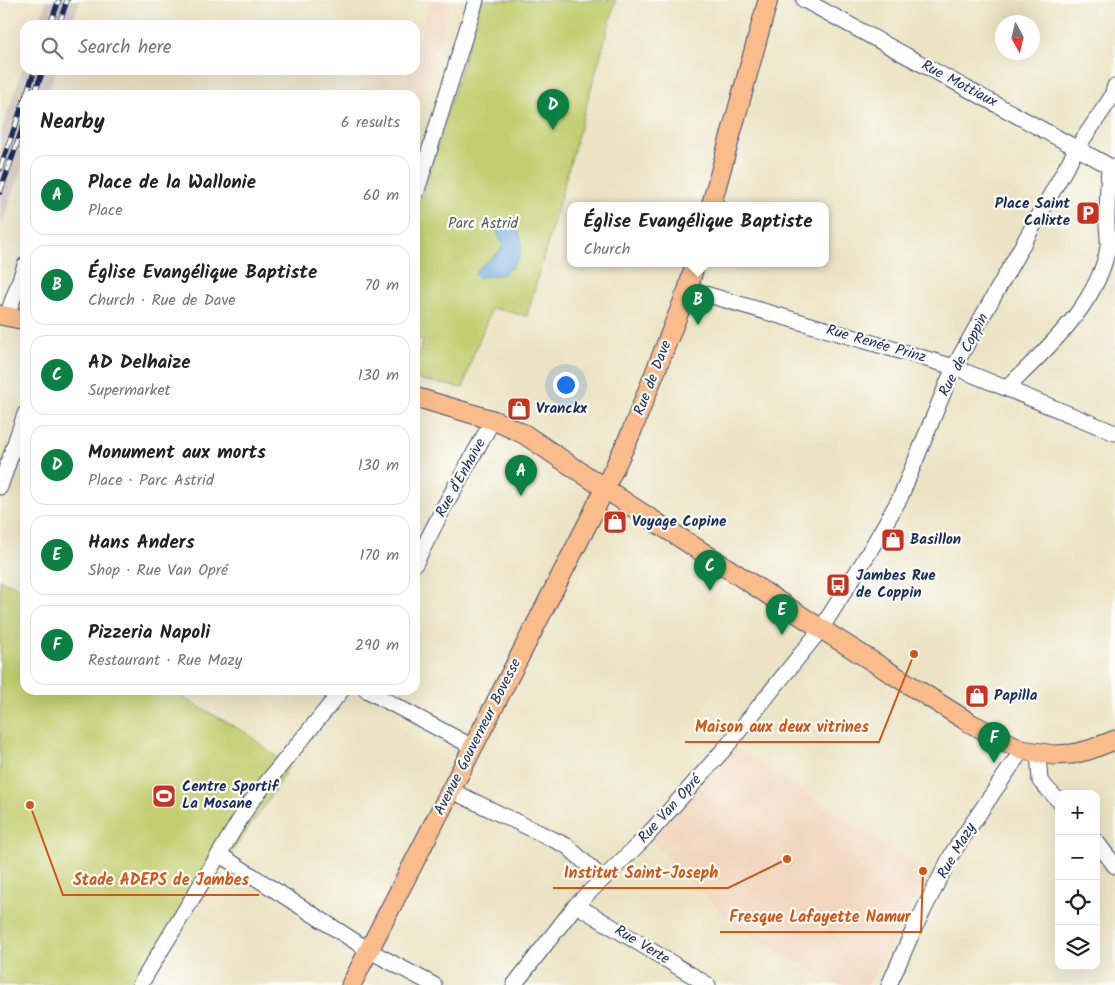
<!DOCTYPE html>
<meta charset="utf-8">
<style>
:root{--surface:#fff;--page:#f6f6f6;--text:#222;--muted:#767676;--line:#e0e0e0;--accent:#0b8043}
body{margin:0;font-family:Kalam,sans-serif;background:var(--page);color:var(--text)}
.controls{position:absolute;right:15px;bottom:15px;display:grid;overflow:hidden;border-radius:10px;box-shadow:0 5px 20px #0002}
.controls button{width:45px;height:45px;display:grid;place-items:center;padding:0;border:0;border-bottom:1px solid var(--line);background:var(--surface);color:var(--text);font:25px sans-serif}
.compass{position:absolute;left:995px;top:15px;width:45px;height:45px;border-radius:50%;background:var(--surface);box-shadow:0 5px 20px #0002;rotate:172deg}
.you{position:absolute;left:565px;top:384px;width:18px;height:18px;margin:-12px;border:4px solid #fff;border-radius:50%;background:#1a73e8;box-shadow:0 0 0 8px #1a73e833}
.badge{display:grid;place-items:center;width:32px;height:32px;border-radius:50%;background:var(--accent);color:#fff;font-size:16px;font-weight:700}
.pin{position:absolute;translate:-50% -41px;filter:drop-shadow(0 1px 2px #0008)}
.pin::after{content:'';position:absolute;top:26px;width:18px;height:15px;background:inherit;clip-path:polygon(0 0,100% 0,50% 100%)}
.popup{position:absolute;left:567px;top:202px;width:262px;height:65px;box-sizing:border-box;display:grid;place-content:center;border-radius:10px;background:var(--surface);filter:drop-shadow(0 1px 4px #0005);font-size:16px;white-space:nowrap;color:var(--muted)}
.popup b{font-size:19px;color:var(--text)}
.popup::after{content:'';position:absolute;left:50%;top:100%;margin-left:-10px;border:10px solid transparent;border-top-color:var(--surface)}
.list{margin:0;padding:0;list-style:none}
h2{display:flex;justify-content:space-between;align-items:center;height:65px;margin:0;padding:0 20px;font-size:21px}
h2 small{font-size:16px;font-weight:400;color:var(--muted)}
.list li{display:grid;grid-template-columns:32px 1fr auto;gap:15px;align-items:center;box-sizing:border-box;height:80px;margin:0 10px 10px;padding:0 10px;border:1px solid var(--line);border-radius:15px}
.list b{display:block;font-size:19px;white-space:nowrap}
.list p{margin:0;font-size:16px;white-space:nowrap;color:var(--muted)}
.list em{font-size:16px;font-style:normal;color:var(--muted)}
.icon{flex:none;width:28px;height:28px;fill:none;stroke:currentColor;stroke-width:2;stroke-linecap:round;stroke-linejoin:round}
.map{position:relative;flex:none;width:1115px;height:985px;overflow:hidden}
.search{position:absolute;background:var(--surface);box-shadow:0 5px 20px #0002;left:20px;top:20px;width:400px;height:55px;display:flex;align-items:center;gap:12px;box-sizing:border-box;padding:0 18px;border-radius:15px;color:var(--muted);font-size:19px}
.panel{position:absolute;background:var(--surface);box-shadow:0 5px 20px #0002;left:20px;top:90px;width:400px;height:605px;border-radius:15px}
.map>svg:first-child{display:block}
.built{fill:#f1d5bd}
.industrial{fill:#cec1ba}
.green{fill:#c2ce70;stroke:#6e7e67}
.water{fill:#72abe2;stroke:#466da0}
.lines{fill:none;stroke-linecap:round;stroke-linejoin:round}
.minor-casing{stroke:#3a4a6d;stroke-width:17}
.major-casing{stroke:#3a4a6d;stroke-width:21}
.minor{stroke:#fff;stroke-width:15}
.major{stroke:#fabc8b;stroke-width:19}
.rail-casing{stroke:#1b2f5e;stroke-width:5.5}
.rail{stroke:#fdfcf7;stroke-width:4;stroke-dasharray:11;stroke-linecap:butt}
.labels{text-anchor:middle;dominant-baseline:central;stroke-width:4.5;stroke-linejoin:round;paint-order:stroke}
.street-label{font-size:15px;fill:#1b2f5e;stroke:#fdfcf7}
.poi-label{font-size:15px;font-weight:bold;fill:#1b2f5e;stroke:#fdfcf7;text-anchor:start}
.park-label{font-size:15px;fill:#4d5f63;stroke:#fdfcf7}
.leader{fill:none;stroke:#d45514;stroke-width:2}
.callout-dot{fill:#d45514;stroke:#fdfcf7;stroke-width:2}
.callout-label{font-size:16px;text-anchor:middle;font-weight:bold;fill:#d45514;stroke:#fdfcf7;stroke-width:4.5;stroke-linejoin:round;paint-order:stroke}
</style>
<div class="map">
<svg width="1115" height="985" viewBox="0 0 1115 985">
<rect width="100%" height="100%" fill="#fdfcf7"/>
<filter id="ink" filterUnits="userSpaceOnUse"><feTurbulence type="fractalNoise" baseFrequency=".02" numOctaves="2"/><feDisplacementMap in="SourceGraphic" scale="10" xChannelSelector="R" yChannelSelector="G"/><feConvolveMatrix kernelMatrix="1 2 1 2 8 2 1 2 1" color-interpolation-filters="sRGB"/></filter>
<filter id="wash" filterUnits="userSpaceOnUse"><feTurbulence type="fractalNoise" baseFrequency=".0096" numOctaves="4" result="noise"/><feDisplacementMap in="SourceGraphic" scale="20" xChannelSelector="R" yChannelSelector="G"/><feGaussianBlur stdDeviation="1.12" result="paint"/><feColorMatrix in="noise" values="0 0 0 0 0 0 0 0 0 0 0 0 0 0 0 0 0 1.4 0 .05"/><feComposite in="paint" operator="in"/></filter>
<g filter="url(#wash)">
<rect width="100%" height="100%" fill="#ebe3c3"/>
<g class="built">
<polygon points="430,0 451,0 420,103 415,102 415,95 357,95 360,92 367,74 384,75 390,81 399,83 407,79 409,70 415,70 415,51"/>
<polygon points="707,578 723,588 710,604 696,594"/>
<polygon points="736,748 932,876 911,904 869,985 838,985 741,931 651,841 689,794"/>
</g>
<g class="industrial">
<polygon points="47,0 80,0 72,25 38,25"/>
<polygon points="25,63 25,70 56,70 47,95 25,95 25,158 0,229 0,134"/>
</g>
<g class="green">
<polygon points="482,0 616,0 527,316 492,308 471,361 463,388 415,379 415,362 424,340 415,338 415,217"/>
<polygon points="0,580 25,590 25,690 177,690 176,694 246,733 289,766 263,808 222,866 144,985 71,985 65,982 63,985 0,985"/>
</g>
<path class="water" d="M500 220C529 225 527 260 504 273 496 277 485 276 477 277L475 274 477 270 501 250 503 245 494 226 496 221Z"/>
</g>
<g filter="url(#ink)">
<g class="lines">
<g class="minor-casing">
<g id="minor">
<polyline points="804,0 1115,169"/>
<polyline points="415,197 476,0"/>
<polyline points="688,289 954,367 1115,433"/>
<polyline points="7,316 25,265"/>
<path d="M1007 388C1046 349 1098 305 1108 247 1109 239 1107 232 1107 224 1107 205 1108 185 1109 166"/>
<polyline points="0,487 25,414"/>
<polyline points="415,564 445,505 493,420"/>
<polyline points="366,690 473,747"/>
<polyline points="1038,753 1040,781 1059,801"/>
<polyline points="450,790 567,846 603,879"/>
<polyline points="1096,841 1115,866"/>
<polyline points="220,855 370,951 434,985"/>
<polyline points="576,905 708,985"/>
<polyline points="140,985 250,803 342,690"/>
<polyline points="514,985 576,905 645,838 727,746 821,629 868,554 900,498 954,367 1077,148 1111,98 1115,86"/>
<polyline points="889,985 913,931 953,852 1022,750"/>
</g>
</g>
<g class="major-casing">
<g id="major">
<polyline points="711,206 768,0"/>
<polyline points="0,315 25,320"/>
<polyline points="415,397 493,420 524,434 631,506 837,639 970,723 1022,750 1054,755 1072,754 1089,750 1115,740"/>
<polyline points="351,985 591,517 631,433 688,289 695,264"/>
</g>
</g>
<use href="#minor" class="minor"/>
<use href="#major" class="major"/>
<g class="rail-casing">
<g id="rail">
<polyline points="50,25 59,0"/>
<polyline points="59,25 67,0"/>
<polyline points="26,95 35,70"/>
<polyline points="34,95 43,70"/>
<polyline points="0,169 25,98"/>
<polyline points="0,192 25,121"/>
</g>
</g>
<use href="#rail" class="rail"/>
</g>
</g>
<defs>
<g id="parking-square" transform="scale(1.25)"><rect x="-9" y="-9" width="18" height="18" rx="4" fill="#c8321e" stroke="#fdfcf7"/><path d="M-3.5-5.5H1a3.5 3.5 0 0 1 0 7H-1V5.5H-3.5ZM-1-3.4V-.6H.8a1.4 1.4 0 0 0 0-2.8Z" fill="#fff"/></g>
<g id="shop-square" transform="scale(1.25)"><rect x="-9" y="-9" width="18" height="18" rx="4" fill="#c8321e" stroke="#fdfcf7"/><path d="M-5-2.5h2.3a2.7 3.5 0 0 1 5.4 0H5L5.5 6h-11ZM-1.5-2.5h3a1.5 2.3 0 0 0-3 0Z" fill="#fff"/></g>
<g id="bus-square" transform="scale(1.25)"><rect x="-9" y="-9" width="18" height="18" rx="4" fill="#c8321e" stroke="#fdfcf7"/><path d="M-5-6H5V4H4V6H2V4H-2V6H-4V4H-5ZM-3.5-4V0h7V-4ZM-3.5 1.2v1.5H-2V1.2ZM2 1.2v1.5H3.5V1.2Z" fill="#fff"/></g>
<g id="stadium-square" transform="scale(1.25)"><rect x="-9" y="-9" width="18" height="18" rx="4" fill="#c8321e" stroke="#fdfcf7"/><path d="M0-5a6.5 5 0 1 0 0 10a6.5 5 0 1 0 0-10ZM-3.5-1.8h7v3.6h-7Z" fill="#fff"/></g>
</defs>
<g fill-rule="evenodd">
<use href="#parking-square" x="1088" y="213"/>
<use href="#shop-square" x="519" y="409"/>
<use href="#shop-square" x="615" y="522"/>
<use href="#shop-square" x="893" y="540"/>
<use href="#bus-square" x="838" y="585"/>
<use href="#shop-square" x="977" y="696"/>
<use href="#stadium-square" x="164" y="796"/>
</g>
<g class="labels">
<g class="street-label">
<text transform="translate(959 84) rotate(28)">Rue Mottiaux</text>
<text transform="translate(876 344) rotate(16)">Rue Renée Prinz</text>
<text transform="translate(964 355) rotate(-63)">Rue de Coppin</text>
<text transform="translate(653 378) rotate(-69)">Rue de Dave</text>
<text transform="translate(461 478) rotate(-61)">Rue d'Enhaive</text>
<text transform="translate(478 737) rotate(-63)">Avenue Gouverneur Bovesse</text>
<text transform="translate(670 809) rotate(-48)">Rue Van Opré</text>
<text transform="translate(957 851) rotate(-60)">Rue Mazy</text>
<text transform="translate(642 945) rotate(31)">Rue Verte</text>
</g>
<g class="poi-label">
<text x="1070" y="204" text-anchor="end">Place Saint<tspan x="1070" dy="17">Calixte</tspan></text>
<text x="536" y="409">Vranckx</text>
<text x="632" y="522">Voyage Copine</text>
<text x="910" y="540">Basillon</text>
<text x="856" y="576">Jambes Rue<tspan x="856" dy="17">de Coppin</tspan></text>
<text x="994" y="696">Papilla</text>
<text x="182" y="787">Centre Sportif<tspan x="182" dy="17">La Mosane</tspan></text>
</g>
<g class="park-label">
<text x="483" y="224">Parc Astrid</text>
</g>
</g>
<path class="leader" d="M914 654L879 742H685M787 859L728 888H553M30 805L63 895H259M923 871L921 932H720"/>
<g class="callout-dot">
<circle cx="914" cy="654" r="5"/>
<circle cx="787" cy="859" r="5"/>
<circle cx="30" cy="805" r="5"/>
<circle cx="923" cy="871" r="5"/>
</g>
<g class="callout-label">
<text x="782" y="732">Maison aux deux vitrines</text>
<text x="641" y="878">Institut Saint-Joseph</text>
<text x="161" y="885">Stade ADEPS de Jambes</text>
<text x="820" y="922">Fresque Lafayette Namur</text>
</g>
</svg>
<div class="controls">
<button>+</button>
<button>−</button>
<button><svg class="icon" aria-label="locate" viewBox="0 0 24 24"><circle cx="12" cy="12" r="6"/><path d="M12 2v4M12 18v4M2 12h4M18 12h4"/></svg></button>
<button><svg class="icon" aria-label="layers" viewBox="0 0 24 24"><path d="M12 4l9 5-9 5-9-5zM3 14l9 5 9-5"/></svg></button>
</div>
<svg class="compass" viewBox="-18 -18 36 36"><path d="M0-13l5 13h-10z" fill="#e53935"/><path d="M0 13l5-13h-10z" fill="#767676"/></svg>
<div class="you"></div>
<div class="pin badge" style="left:521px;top:496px">A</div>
<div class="pin badge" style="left:698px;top:325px">B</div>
<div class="popup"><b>Église Evangélique Baptiste</b>Church</div>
<div class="pin badge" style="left:710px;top:591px">C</div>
<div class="pin badge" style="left:553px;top:130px">D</div>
<div class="pin badge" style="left:782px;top:635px">E</div>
<div class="pin badge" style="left:994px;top:763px">F</div>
<div class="search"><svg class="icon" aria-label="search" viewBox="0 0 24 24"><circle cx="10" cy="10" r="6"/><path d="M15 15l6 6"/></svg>Search here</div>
<section class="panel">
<h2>Nearby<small>6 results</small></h2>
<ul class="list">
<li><span class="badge">A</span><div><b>Place de la Wallonie</b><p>Place</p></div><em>60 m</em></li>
<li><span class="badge">B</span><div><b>Église Evangélique Baptiste</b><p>Church · Rue de Dave</p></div><em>70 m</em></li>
<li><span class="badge">C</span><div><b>AD Delhaize</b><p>Supermarket</p></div><em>130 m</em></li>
<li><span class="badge">D</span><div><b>Monument aux morts</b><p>Place · Parc Astrid</p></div><em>130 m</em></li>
<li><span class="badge">E</span><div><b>Hans Anders</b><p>Shop · Rue Van Opré</p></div><em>170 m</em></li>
<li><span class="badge">F</span><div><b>Pizzeria Napoli</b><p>Restaurant · Rue Mazy</p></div><em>290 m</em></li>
</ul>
</section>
</div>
